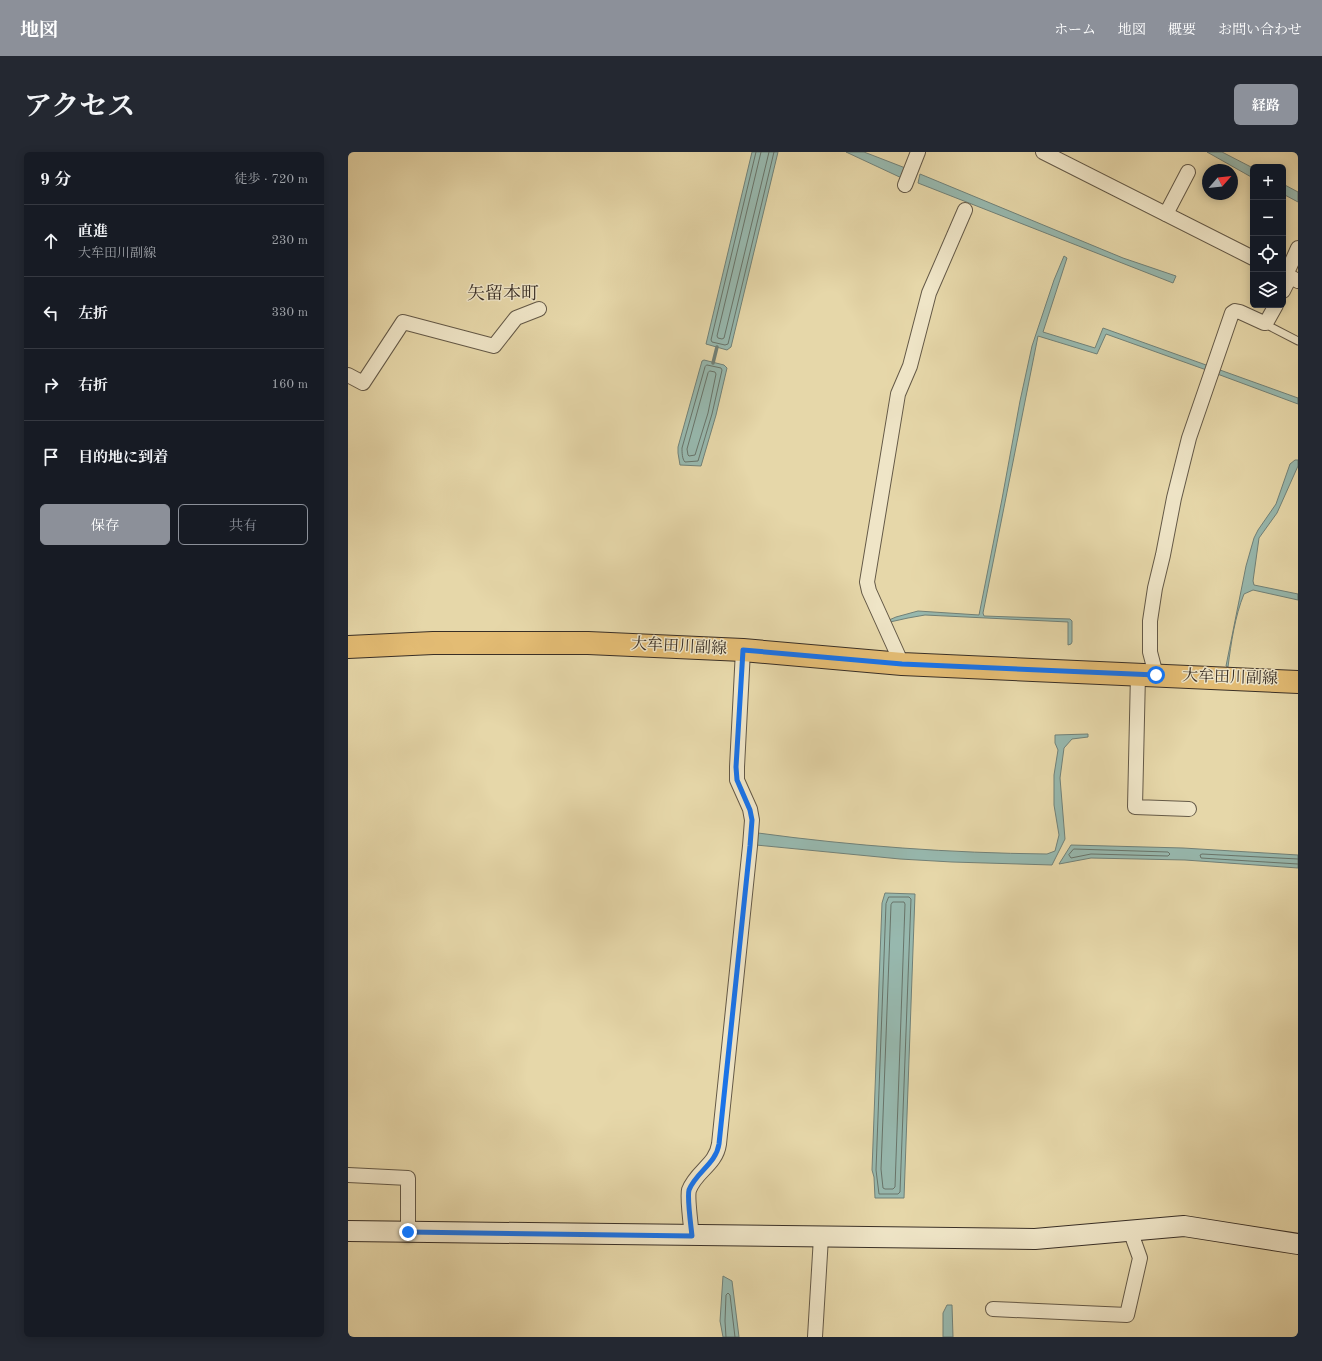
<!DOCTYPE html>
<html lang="ja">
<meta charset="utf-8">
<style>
:root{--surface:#171b24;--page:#242831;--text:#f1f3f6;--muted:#9ea1a6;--line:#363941;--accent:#8c9099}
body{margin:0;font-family:"Old Standard TT","Noto Serif JP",serif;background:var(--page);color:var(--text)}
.controls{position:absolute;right:12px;top:12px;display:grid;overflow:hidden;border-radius:6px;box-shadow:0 2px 10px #0003}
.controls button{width:36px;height:36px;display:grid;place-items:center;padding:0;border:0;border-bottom:1px solid var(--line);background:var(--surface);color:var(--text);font:20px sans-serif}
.compass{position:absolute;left:854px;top:12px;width:36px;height:36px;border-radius:50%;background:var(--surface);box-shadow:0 2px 10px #0003;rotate:62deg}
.stop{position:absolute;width:12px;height:12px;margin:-9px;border:3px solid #1a73e8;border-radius:50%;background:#fff}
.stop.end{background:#1a73e8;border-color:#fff;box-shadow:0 1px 4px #0008}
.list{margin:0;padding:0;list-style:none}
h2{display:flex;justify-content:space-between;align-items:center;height:52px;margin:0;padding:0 16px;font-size:17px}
h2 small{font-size:13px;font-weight:400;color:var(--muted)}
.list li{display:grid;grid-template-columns:26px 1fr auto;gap:12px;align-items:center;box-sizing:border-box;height:72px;padding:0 16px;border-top:1px solid var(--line)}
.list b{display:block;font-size:15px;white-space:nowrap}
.list p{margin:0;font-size:13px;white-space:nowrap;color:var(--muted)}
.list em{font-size:13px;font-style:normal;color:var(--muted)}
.actions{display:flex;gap:8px;padding:12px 16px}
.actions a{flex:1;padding:9px 0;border:1px solid var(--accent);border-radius:6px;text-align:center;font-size:14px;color:var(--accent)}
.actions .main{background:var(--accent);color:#fff}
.icon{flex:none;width:22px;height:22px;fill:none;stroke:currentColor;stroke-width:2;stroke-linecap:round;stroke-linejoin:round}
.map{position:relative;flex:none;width:950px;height:1185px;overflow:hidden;border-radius:6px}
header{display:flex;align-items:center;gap:24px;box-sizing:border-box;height:56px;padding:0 20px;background:var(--accent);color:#fff}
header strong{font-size:19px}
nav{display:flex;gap:22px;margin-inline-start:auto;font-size:14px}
.intro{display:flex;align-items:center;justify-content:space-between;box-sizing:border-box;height:96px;padding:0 24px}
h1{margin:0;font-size:28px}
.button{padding:10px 18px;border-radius:6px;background:var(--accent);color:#fff;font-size:14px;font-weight:700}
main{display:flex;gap:24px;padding:0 24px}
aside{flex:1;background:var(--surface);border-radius:6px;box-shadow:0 2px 10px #0003}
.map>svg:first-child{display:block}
.water{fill:#97b8ae;stroke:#718178}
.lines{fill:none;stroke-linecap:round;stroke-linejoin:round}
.shore{stroke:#68746a;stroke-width:1}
.stream{stroke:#718178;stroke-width:3.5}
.lane-casing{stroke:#645947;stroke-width:9}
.street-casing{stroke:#645947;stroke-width:16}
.secondary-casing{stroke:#392f26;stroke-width:22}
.primary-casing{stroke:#392f26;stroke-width:24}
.lane{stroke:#efe5c7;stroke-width:7}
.street{stroke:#efe5c7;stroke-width:14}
.secondary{stroke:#efe5c7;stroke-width:20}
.primary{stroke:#e3bc74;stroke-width:22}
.route{stroke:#1a73e8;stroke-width:5}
.labels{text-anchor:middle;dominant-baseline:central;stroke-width:3;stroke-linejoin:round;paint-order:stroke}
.street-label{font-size:16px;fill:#392f26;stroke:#efe5c7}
.quarter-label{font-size:18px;fill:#392f26;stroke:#efe5c7}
</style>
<header>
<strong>地図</strong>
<nav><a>ホーム</a><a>地図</a><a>概要</a><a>お問い合わせ</a></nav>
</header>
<div class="intro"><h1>アクセス</h1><a class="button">経路</a></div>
<main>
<aside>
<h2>9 分<small>徒歩 · 720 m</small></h2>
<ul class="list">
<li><svg class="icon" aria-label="ahead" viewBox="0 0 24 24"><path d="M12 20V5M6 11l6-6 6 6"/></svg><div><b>直進</b><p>大牟田川副線</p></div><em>230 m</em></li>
<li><svg class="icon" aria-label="left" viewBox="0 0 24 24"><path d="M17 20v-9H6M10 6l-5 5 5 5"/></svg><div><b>左折</b></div><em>330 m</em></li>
<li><svg class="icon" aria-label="right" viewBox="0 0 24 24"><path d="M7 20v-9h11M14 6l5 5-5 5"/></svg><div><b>右折</b></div><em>160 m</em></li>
<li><svg class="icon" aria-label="arrive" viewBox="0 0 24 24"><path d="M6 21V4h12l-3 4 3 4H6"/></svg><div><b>目的地に到着</b></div></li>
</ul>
<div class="actions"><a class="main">保存</a><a>共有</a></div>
</aside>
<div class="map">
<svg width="950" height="1185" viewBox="0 0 950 1185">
<rect width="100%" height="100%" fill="#e6d7a9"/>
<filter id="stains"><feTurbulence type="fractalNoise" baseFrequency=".005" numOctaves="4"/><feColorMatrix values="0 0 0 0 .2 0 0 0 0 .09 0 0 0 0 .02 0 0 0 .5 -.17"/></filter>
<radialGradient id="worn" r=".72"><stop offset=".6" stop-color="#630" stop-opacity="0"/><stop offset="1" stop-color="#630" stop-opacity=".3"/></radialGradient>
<g class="water">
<polygon points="404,0 430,0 383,195 379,198 358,192"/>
<polygon points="498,0 516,0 560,17 558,28"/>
<polygon points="859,0 874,0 905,16 905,26"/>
<polygon points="572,22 775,106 828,124 825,131 570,31"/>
<polygon points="935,32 950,40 950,50 935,42"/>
<polygon points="716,104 719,106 695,180 747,196 755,176 950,246 950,252 864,220 758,182 749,202 690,184 635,461 636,464 722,467 724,469 724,490 723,492 720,493 720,470 577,463 560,466 542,470 541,468 548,465 570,459 631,463 654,347 672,249 684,194 706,128"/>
<polygon points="356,208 376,213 379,216 368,263 353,314 332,313 330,301 330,295 354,209"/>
<path d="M947 308H950V314L929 361 911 386 905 429 906 433 950 442V448L905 438 896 442C887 464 883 491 880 515L878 514 898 414 906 386 910 378 928 352 942 312Z"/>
<path d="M740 582V585L724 587 716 596 712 626 717 687 704 713 604 710 552 707 408 693 410 681C506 694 602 701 699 702L707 699 711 683 706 653V623L710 598 707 591V583Z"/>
<polygon points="723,693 835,696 950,703 950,716 837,708 743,706 711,712"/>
<polygon points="537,741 567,742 556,1046 527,1046 526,1025 524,1018 534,751"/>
<polygon points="375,1124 384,1129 391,1185 375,1185 372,1169"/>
<polygon points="599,1153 604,1153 605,1185 595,1185 595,1161"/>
</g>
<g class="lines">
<g class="shore">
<polyline points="408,0 363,188 364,190 377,193 380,192 426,0"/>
<polyline points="413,0 369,184 370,186 374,187 376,186 421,0"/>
<path d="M359 213 373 216 374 218 364 262 350 309 337 310C334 307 334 300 334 296L357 215Z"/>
<polygon points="362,219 367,220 368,222 360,261 347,303 341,304 340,303 339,297 360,221"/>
<polygon points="726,697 820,700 822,702 820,704 743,702 723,706 721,703"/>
<polyline points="950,707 854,702 852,703 853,706 950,712"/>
<polygon points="541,745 561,745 563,747 552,1040 550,1042 531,1042 528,1018 538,752"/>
<polygon points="545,750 556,750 557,752 547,1035 545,1037 537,1037 535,1036 533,1017 543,753"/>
<polyline points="378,1185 377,1169 378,1143 380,1141 382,1143 387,1185"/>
</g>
<polyline class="stream" points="365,211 369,195"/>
<g class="lane-casing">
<polyline id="lane" points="918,171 923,175 950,189"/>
</g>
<g class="street-casing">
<g id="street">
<polyline points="695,0 905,106"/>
<polyline points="557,33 570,0"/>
<polyline points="818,62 840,20"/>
<polyline points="935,121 950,129"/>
<polyline points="938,123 950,96"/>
<polyline points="935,139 942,125"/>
<polyline points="0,223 15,231 55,170 146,194 168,166 191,157"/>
<polyline points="554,512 521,439 519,430 550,242 562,214 581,141 617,58"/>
<polyline points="790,522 787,655 841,657"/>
<polyline points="808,523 802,500 802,469 807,436 815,403 826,346 841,286 884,161 887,159 892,160 916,171 918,171 928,153"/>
<polyline points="0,1023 60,1026 60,1080"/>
<path d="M344 1084C343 1075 339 1045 341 1038 348 1019 368 1013 371 992L402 694 404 668 402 657 389 628V615L395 498"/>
<polyline points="645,1157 779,1163 792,1106 782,1078"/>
<polyline points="467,1185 473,1085"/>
</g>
</g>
<g class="secondary-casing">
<polyline id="secondary" points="0,1079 687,1087 836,1074 950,1092"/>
</g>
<g class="primary-casing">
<polyline id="primary" points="0,495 85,491 240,491 395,498 554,512 950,530"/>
</g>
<use href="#lane" class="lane"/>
<use href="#street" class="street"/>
<use href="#secondary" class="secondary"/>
<use href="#primary" class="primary"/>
</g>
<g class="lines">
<path class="route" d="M60 1080 344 1084C343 1074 339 1046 341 1038 348 1020 368 1012 371 992L402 694 404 668 402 658 389 628 388 615 395 498 554 512 808 523"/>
</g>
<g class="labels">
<g class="street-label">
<text transform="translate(331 495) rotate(3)">大牟田川副線</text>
<text transform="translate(882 526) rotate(2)">大牟田川副線</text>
</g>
<g class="quarter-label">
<text x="155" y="142">矢留本町</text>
</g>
</g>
<rect width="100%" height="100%" filter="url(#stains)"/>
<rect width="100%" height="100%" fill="url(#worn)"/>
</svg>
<div class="controls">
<button>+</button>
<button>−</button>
<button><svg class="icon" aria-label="locate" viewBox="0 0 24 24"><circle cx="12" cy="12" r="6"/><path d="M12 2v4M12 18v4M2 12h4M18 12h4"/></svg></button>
<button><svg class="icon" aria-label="layers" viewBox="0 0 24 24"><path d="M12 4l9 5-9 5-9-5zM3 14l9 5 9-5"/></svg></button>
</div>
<svg class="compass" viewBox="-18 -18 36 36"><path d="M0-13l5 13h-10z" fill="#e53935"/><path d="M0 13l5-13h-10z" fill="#9ea1a6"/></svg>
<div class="stop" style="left:808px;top:523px"></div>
<div class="stop end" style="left:60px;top:1080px"></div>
</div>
</main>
